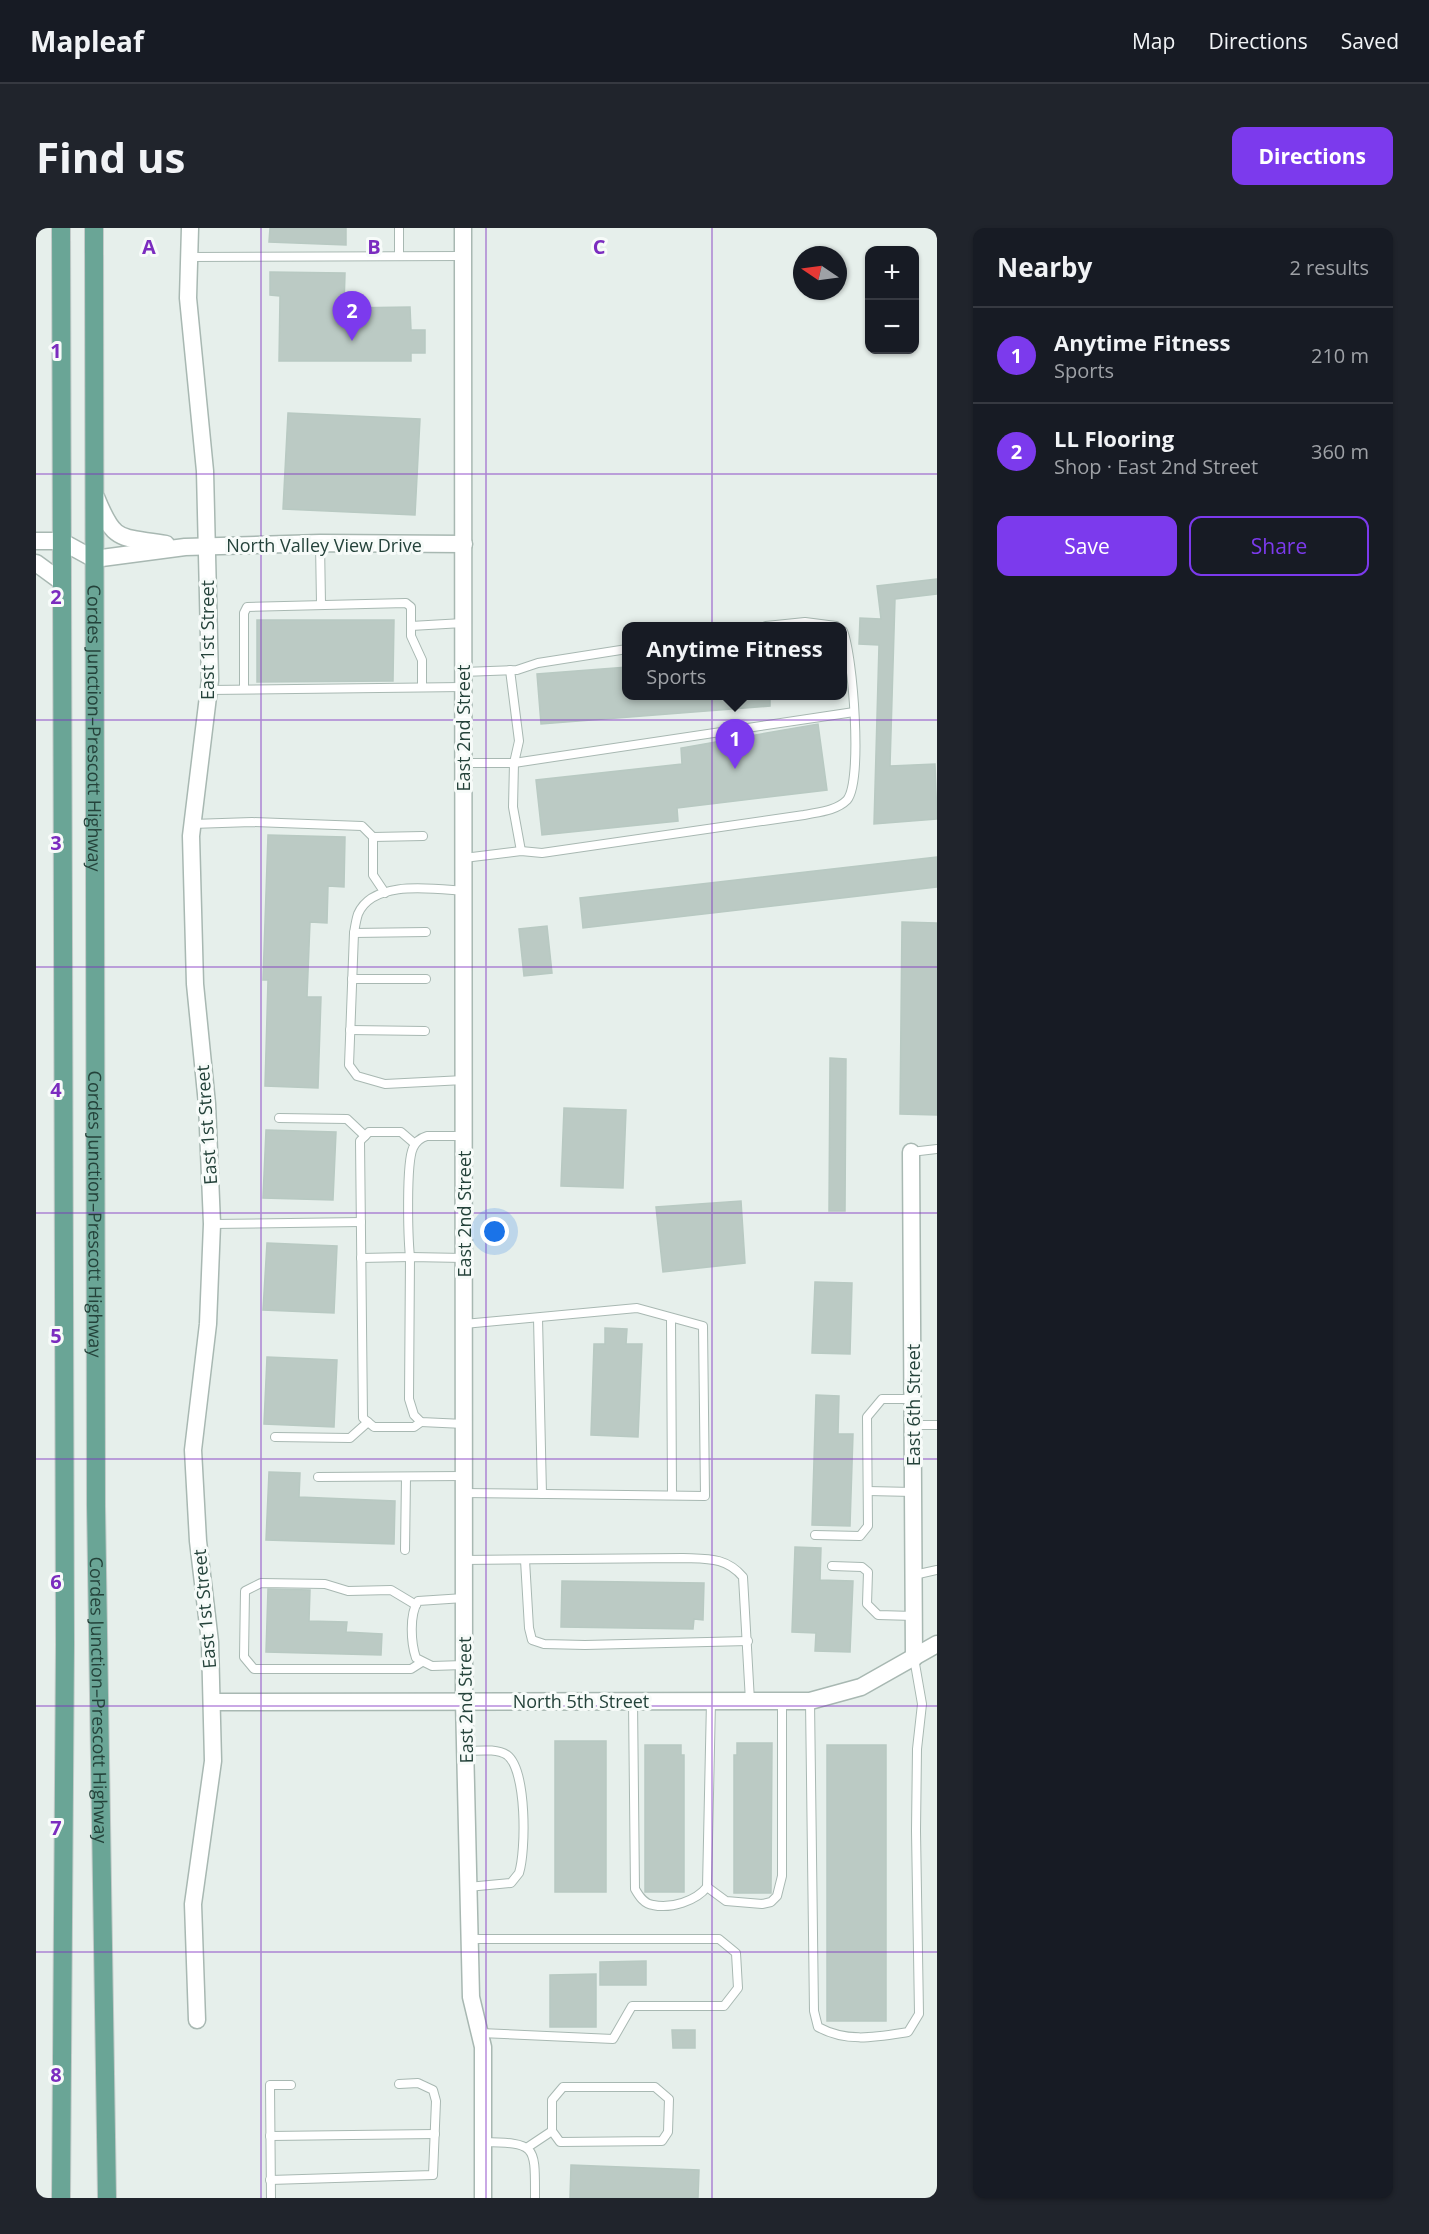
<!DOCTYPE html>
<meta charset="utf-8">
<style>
:root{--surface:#171b24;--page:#20242c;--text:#f1f3f6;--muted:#9ea1a6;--line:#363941;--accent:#7c3aed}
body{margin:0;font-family:"Open Sans",sans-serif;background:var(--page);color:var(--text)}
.controls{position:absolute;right:18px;top:18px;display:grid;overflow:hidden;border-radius:12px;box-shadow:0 2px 4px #0004}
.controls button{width:54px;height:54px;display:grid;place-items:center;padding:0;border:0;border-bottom:2px solid var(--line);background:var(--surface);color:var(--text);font:30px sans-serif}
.compass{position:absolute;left:757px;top:18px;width:54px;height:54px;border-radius:50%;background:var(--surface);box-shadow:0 2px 4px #0004;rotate:283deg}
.you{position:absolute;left:459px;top:1004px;width:21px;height:21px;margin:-15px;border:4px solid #fff;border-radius:50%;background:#1a73e8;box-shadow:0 0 0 9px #1a73e833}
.badge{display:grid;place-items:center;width:39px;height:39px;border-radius:50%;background:var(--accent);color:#fff;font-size:20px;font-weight:700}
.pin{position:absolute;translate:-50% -50px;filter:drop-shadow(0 2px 3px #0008)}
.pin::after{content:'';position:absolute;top:32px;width:21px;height:18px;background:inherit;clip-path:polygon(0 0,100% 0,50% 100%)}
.popup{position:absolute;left:586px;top:394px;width:225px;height:78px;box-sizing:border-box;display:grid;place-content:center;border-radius:12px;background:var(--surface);filter:drop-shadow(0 2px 4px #0005);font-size:20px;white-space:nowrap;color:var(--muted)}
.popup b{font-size:22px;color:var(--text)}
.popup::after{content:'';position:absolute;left:50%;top:100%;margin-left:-12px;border:12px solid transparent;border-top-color:var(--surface)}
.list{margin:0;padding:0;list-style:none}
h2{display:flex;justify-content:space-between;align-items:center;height:78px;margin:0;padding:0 24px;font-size:26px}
h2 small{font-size:20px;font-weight:400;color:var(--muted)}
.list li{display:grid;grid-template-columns:39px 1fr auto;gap:18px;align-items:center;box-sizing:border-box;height:96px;padding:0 24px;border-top:2px solid var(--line)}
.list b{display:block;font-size:22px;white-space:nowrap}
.list p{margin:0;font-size:20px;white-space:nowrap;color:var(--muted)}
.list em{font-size:20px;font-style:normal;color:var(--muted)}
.actions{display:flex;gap:12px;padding:18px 24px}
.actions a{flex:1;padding:14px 0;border:2px solid var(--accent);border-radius:12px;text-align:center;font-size:21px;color:var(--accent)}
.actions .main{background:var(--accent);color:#fff}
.map{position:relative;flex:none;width:901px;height:1970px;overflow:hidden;border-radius:12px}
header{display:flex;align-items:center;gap:36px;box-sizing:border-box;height:84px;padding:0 30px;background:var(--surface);border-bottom:2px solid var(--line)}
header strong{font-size:28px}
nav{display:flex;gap:33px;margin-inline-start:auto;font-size:21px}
.intro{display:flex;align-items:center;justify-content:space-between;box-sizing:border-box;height:144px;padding:0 36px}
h1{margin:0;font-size:42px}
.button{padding:15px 27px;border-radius:12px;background:var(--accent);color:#fff;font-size:21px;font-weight:700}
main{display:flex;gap:36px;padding:0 36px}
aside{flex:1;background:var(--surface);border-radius:12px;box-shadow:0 2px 4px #0004}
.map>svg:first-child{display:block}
.building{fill:#bbcac4;stroke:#b8c9c2;stroke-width:1.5}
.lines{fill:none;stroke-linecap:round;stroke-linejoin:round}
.lane-casing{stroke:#a8b8b2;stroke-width:10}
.street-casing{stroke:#a8b8b2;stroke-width:19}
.primary-casing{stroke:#c2cac8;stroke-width:20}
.lane{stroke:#fff;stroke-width:8}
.street{stroke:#fff;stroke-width:16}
.primary{stroke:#6aa596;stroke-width:18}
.grid{fill:none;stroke:#7b2cbf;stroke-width:1.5;stroke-opacity:0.55}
.labels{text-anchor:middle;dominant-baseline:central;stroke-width:6;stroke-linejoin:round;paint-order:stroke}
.street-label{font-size:18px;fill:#24423a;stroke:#f7fbf9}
.grid-label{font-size:20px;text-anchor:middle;font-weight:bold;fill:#7b2cbf;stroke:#f7fbf9;stroke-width:6;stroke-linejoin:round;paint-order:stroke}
</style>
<header>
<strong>Mapleaf</strong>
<nav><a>Map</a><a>Directions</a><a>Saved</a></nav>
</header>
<div class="intro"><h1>Find us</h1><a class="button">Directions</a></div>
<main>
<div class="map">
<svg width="901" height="1970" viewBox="0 0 901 1970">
<rect width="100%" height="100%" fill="#e6efeb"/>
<g class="building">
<polygon points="234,0 310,0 310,17 233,14"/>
<polygon points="234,44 309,45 308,80 374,79 375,102 389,102 389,125 375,125 375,133 243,133 244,68 234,67"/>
<polygon points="252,185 384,191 379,287 247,281"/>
<polygon points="901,351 901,366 859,371 854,538 899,536 901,591 838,596 843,417 823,416 824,390 845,391 841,358"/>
<polygon points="221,392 358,392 357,453 221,454"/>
<polygon points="591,439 591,468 734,468 734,478 505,496 501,446"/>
<polygon points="782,496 791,562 641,580 642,593 506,607 500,552 646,536 645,520"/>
<polygon points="232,607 309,609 308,659 292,658 291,695 274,694 271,769 285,769 282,860 229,858 232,752 227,752"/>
<polygon points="901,629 901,659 547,700 544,670"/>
<polygon points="866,694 901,695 901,887 864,886"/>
<polygon points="511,698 516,745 488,748 483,701"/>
<polygon points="794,830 810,831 809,983 793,983"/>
<polygon points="528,880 590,882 587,960 525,958"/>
<polygon points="230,902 300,904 297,972 227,970"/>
<polygon points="705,973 709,1035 627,1044 620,979"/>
<polygon points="231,1015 301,1018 298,1085 227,1082"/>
<polygon points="779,1054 816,1055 814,1126 776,1125"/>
<polygon points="569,1100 591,1101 590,1116 606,1116 602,1209 555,1207 558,1116 569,1116"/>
<polygon points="231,1129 301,1132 298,1199 228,1196"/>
<polygon points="780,1167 803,1168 802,1206 817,1206 814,1298 776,1297"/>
<polygon points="233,1244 264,1245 263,1269 359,1273 358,1316 230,1312"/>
<polygon points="759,1319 785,1320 784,1352 817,1353 814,1424 779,1423 780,1405 756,1404"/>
<polygon points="526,1353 668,1355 667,1392 658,1391 657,1401 525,1399"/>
<polygon points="232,1361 274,1362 273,1393 311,1394 310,1404 346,1406 345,1427 230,1424"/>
<rect x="519" y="1513" width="51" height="151"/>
<polygon points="701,1515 736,1515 735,1665 698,1665 698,1527 701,1527"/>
<polygon points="609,1517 645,1517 645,1527 648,1527 648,1664 609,1664"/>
<rect x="791" y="1517" width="59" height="276"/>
<polygon points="610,1733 610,1757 564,1757 564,1734"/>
<polygon points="560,1746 560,1799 514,1799 514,1747"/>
<polygon points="636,1802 659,1802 659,1820 637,1820"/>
<polygon points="535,1937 663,1942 662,1970 534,1970"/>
</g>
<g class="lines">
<g class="lane-casing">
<g id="lane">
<polyline points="363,0 363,28"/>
<polyline points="153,29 427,28"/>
<polyline points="284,315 285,376"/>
<polyline points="375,398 427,395"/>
<polyline points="730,398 769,394 800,398"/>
<polyline points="474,442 483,513 478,535 477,579 485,623"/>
<polyline points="427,444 481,442 502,435 591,421"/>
<polyline points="208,461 208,385 211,379 370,375 375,379 375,408 386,432 386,459"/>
<polyline points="173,462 427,459"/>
<polyline points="427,535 478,535 818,484"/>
<polyline points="156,596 216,594 326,598 337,609 337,647 349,665"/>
<polyline points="337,609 387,608"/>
<path d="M428 630 485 623 506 625 768 587C782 584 800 583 811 572 827 553 817 428 807 403"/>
<path d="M428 663C398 661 337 651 322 686 320 692 319 699 318 705L313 837 321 848 349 856 428 852"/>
<polyline points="318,705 390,704"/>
<polyline points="316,751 390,751"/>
<polyline points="314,802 389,803"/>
<polyline points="243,890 311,891 329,908"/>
<polyline points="379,916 365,904 333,904 324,913 327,1190 338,1199 378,1199 385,1194"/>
<polyline points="875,924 901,921"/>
<polyline points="176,996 325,994"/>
<path d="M325 1030 374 1029C372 1009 370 935 377 920 380 913 384 910 391 908H428"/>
<polyline points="502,1090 506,1266"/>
<polyline points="635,1090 636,1267"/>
<polyline points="428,1196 385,1194 378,1187 373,1171 374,1029 428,1030"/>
<polyline points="877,1197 901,1197"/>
<polyline points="239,1209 314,1210 332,1194"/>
<polyline points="282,1249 427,1248"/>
<polyline points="832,1263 877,1264"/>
<polyline points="427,1265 669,1268 667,1098 601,1080 428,1096"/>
<polyline points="779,1307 824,1308 832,1298 831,1189 846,1171 877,1171"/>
<polyline points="369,1322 370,1249"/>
<path d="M427 1332 647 1330C672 1331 690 1329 707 1349L714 1473"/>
<polyline points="489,1332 493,1400 496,1412 508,1416 549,1417 712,1413"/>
<polyline points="796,1338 826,1339 832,1344 831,1376 842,1387 878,1388"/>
<polyline points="878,1347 901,1342"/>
<path d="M428 1370 382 1373C373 1387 375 1415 380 1430L396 1438 428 1437"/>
<polyline points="380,1377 355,1362 312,1363 289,1356 225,1355 209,1363 208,1429 218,1441 375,1441 386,1434"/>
<path d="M597 1473 599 1661C603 1668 608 1676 617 1677 635 1681 660 1673 671 1659L675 1473"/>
<path d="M774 1473 778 1783 782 1799C811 1815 840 1809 872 1804L883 1786 880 1603 881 1521 886 1476 878 1430"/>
<path d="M429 1523C442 1523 460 1520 471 1527 491 1542 490 1623 483 1645L475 1655 432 1659"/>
<polyline points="671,1659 690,1673 726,1676 735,1674 741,1668 746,1648 746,1473"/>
<polyline points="433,1711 683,1711 700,1725 702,1760 688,1778 596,1778 577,1811 444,1805"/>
<polyline points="234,1908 399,1906"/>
<path d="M447 1914C501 1915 499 1917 499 1970"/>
<polyline points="492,1919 516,1903 516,1872 527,1859 619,1859 633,1871 632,1904 626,1913 524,1914 516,1903"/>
<polyline points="234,1952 397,1947 400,1873 397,1862 382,1855 363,1856"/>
<polyline points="235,1970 234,1857 255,1857"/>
</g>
</g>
<g class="street-casing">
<g id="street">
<polyline points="154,0 152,70 169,243 174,452 155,608 159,756 171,876 176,996 172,1096 157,1222 162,1313 174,1414 177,1533 157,1676 161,1792"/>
<polyline points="427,0 428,1473 435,1769 447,1819 447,1970"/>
<path d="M60 269C79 316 83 308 130 316"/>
<polyline points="0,313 25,313 58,331 149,319 284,315 428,316"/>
<polyline points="0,335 26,354"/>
<polyline points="875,924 878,1430"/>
<polyline points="176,1474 774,1473 825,1459 901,1416"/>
</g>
</g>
<g class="primary-casing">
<g id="primary">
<path id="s1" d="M58 0 60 1278 71 1970"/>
<polyline points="25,1970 29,1416 25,0"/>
</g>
</g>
<use href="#lane" class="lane"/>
<use href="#street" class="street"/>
<use href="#primary" class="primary"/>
</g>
<path class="grid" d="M225 0V1970M450 0V1970M676 0V1970M0 246H901M0 492H901M0 739H901M0 985H901M0 1231H901M0 1478H901M0 1724H901"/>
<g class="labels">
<g class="street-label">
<text x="288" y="317">North Valley View Drive</text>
<text transform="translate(171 412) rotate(-90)">East 1st Street</text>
<text stroke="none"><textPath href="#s1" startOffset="500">Cordes Junction–Prescott Highway</textPath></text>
<text transform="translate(427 500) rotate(-90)">East 2nd Street</text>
<text transform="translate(170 897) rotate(-94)">East 1st Street</text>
<text stroke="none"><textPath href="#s1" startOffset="986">Cordes Junction–Prescott Highway</textPath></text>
<text transform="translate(428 986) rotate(-90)">East 2nd Street</text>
<text transform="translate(877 1177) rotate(-90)">East 6th Street</text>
<text transform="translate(168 1381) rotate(-95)">East 1st Street</text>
<text stroke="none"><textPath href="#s1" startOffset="1472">Cordes Junction–Prescott Highway</textPath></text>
<text transform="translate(429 1472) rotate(-91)">East 2nd Street</text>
<text x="545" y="1473">North 5th Street</text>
</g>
</g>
<g class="grid-label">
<text x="113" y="26">A</text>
<text x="338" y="26">B</text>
<text x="563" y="26">C</text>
<text x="20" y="130">1</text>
<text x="20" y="376">2</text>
<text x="20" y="622">3</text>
<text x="20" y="869">4</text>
<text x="20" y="1115">5</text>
<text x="20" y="1361">6</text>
<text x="20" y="1607">7</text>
<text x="20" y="1854">8</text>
</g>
</svg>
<div class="controls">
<button>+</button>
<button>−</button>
</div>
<svg class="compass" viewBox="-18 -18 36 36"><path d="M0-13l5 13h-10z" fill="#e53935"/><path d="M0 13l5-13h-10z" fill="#9ea1a6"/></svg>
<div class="you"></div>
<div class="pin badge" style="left:699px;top:541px">1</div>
<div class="popup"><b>Anytime Fitness</b>Sports</div>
<div class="pin badge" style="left:316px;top:113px">2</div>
</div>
<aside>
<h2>Nearby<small>2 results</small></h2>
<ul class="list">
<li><span class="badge">1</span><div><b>Anytime Fitness</b><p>Sports</p></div><em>210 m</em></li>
<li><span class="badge">2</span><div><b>LL Flooring</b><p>Shop · East 2nd Street</p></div><em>360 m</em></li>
</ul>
<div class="actions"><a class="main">Save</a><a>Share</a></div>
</aside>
</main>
